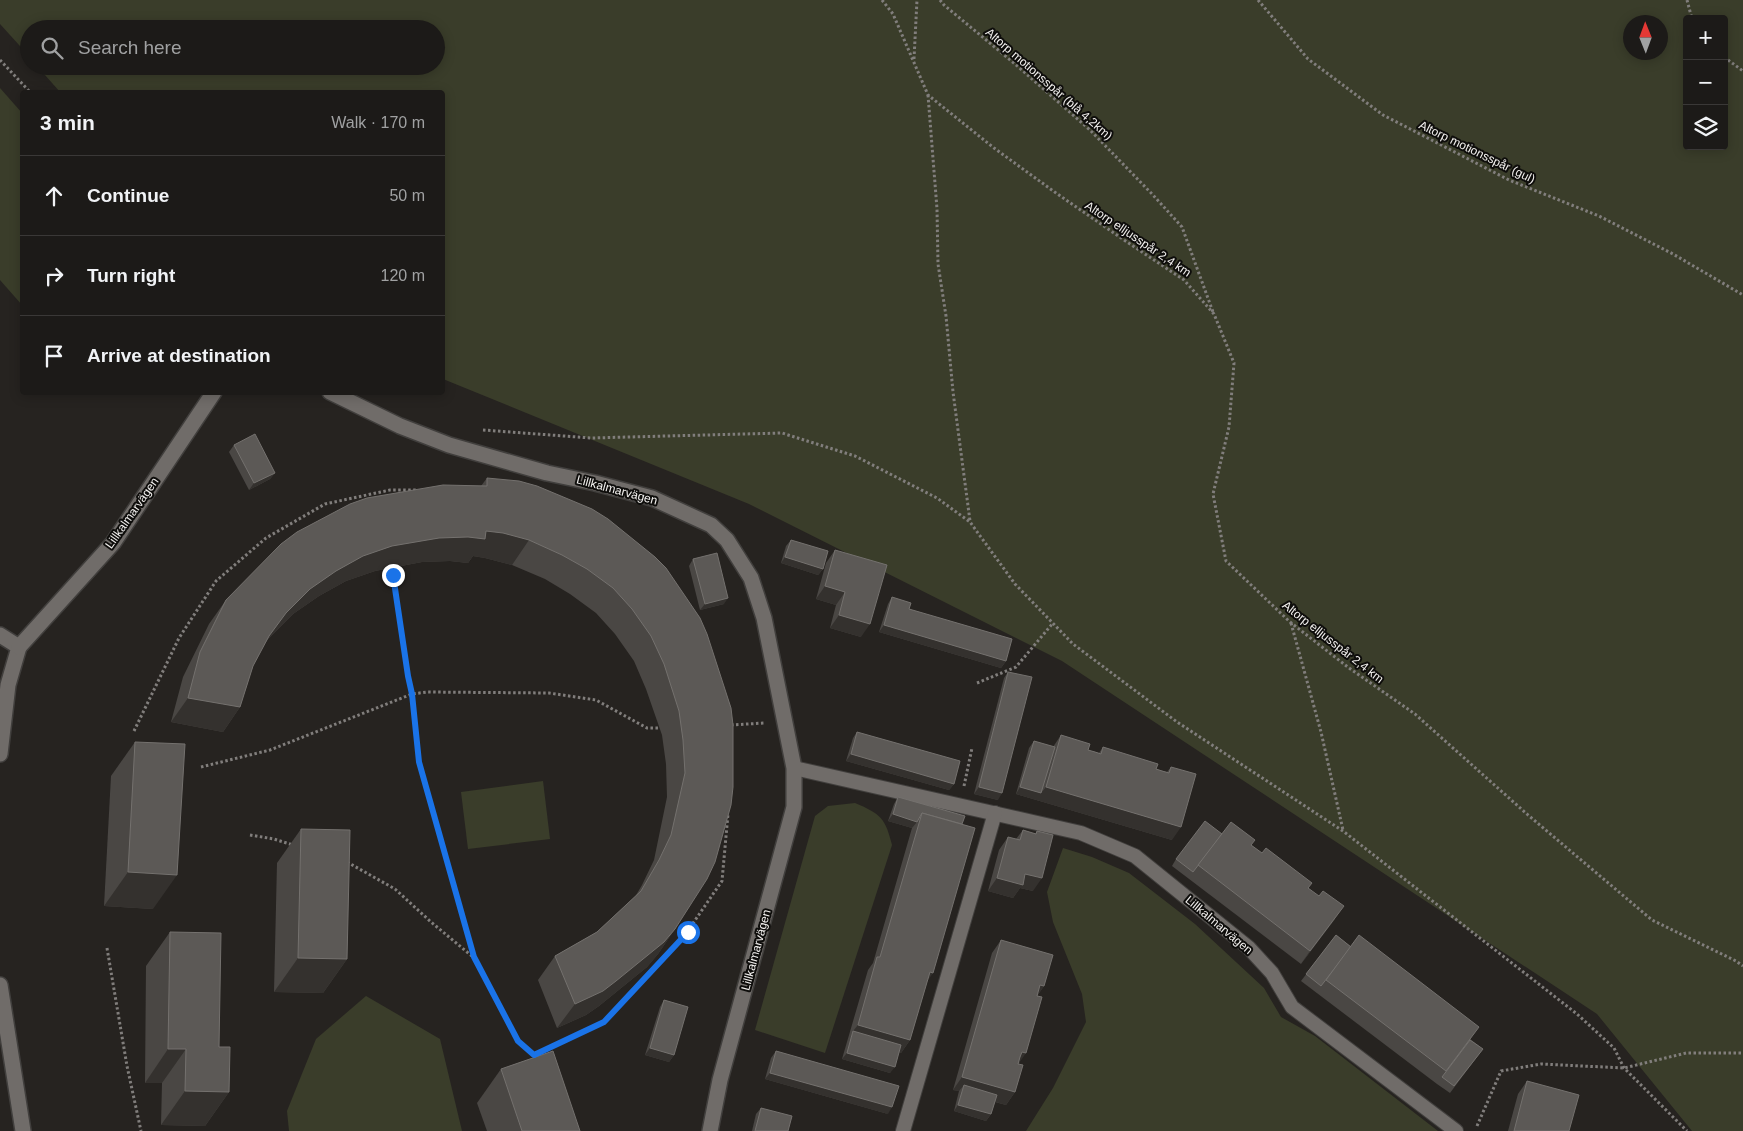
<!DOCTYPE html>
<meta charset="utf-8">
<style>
:root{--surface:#1c1a18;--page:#252321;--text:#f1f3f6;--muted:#a0a1a2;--line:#3a3837}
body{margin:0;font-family:Helvetica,sans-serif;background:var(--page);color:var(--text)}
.controls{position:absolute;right:15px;top:15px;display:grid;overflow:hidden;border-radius:5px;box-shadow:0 2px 12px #0003}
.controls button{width:45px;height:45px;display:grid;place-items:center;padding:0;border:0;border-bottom:1px solid var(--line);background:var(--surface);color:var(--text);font:25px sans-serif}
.compass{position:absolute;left:1623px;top:15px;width:45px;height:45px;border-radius:50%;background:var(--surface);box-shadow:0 2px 12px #0003;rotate:359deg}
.stop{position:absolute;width:15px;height:15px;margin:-11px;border:4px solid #1a73e8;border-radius:50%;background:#fff}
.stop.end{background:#1a73e8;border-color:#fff;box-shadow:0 1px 5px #0008}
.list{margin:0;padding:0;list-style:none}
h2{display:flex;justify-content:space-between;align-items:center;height:65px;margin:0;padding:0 20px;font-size:21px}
h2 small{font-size:16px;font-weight:400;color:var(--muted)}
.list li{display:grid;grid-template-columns:32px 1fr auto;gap:15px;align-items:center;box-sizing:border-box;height:80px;padding:0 20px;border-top:1px solid var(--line)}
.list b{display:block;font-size:19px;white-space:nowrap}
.list em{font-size:16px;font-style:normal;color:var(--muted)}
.icon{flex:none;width:28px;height:28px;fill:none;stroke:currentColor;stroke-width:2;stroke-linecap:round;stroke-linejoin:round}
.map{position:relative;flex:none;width:1743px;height:1131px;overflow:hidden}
.search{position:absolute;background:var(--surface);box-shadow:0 2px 12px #0003;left:20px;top:20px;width:425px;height:55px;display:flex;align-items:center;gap:12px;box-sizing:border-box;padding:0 18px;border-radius:28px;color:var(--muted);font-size:19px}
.panel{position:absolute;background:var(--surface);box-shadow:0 2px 12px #0003;left:20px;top:90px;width:425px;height:305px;border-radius:5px}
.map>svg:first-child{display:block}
.green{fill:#3a3d2a;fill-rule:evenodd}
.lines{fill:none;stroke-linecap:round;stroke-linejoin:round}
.lane-casing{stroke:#413f3d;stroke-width:16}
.street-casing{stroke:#413f3d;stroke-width:18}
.path{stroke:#817e7c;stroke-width:3;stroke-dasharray:2.5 2.5;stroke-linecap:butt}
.lane{stroke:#706c69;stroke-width:14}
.street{stroke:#706c69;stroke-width:15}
.wall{fill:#4a4744}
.shaded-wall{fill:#34312e}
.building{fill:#5c5956;stroke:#74716e}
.route{stroke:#1a73e8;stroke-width:6}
.labels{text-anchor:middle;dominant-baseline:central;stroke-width:4;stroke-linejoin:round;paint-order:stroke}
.street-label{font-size:12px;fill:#f4f2f0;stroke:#0e0d0b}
</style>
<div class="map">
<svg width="1743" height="1131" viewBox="0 0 1743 1131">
<rect width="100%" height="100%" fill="#262320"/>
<g class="green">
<path d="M0 0H1743V1131H1692L1597 1014 1062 661 749 504 443 379 442 92H60L37 66H436V29H29V56L0 24ZM1687 19H1724V146H1687ZM1630 22H1660V52H1630Z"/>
<polygon points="0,88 22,113 22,305 0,280"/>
<polygon points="543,781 550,839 468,849 461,792"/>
<path d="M855 803C881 814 885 818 892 845L825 1053 755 1030 815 816 828 806Z"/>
<polygon points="1063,848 1092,857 1129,873 1195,924 1264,988 1281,1017 1315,1036 1438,1131 1026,1131 1053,1088 1086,1022 1082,994 1053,922 1047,892"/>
<polygon points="366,996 440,1039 462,1131 289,1131 287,1111 316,1039"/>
</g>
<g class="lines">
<g class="lane-casing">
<g id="lane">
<polyline points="794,768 1081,833 1135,856 1249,948 1272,973 1292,1007 1456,1131"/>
<polyline points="903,1131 995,813"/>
</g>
</g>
<g class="street-casing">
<g id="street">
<polyline points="330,392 400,426 449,445 547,473 595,483 652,498 711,525 727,540 751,578 764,618 794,768 794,807 720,1080 710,1131"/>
<polyline points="0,635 19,647 8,685 0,754"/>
<polyline points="19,647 113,543 214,392"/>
<polyline points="0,985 23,1131"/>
</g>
</g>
<g class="path">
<polyline points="882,0 893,14 928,95 994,148 1056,193 1124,240 1184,280 1214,314 1234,363 1229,427 1213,494 1226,561 1290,622 1349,668 1415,714 1528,815 1652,920 1736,961 1743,966"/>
<polyline points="940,0 944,5 1015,64 1090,130 1153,195 1182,227 1213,312"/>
<polyline points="1258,0 1308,59 1383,115 1509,180 1599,216 1673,254 1743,295"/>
<polyline points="1687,0 1692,19"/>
<polyline points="1724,57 1743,71"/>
<polyline points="914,59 917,0"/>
<polyline points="0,60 30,92"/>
<polyline points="928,95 937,209 938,264 946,316 953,392 970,521"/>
<polyline points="483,430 591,438 782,433 855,456 937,498 970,522 1015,584 1073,644 1177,722 1343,831 1577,1014 1614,1048 1624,1068 1687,1131"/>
<polyline points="393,575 408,676 412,694 419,762 474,957 518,1041 534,1055 536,1062"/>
<polyline points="1291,623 1321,732 1343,830"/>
<polyline points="977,683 1016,667 1053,623"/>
<polyline points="731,725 764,723"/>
<polyline points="134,731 179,638 216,581 266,538 325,504 390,490 416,490"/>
<polyline points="201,767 270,750 412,694 427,692 549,693 596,700 647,728 660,728"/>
<polyline points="964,786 972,748"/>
<polyline points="250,835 274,839 293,845"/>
<polyline points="347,862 395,889 431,922 473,957"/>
<polyline points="107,948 127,1066 141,1131"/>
<polyline points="534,1055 604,1022 687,932 722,881 728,814"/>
<polyline points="1477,1126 1501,1071 1541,1064 1624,1068 1686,1053 1743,1053"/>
</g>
<use href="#lane" class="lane"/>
<use href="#street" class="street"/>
</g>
<g class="wall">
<polygon points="234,445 275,473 270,479 249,490 229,452"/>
<polygon points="487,478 700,618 675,929 658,954 647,967 599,1006 586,1015 557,1028 538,980 555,956 597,932 635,897 642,885 654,860 667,797 666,764 662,735 646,689 634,661 615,634 596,613 570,594 545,579 512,565 485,558 473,556 468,563 450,561 422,562 375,571 346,581 319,596 293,614 269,638 265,643 253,666 240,707 223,732 171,722 183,677 209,624 226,600 481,486"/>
<polygon points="791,540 823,569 818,575 781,563 786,546"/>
<polygon points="835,550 861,637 830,628 836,605 816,599 826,563"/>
<polygon points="693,559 724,604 700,610 689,566"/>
<polygon points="892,597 909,609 1006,661 1001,668 879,632 888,604"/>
<polygon points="1008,672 998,800 974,794 1004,678"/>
<polygon points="857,732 954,784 949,790 846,761 853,738"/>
<polygon points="1061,735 1088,750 1099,753 1103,747 1156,769 1167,772 1171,767 1172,840 1016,794 1029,748 1034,741 1053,747"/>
<polygon points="135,742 153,909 104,906 111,776"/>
<polygon points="898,797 962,824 927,980 910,1040 901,1053 899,1052 890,1073 842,1059 868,970 873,963 912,828 888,821 894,804"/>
<polygon points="301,829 347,959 323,993 274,992 277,863"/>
<polygon points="1023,830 1035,834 1037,831 1033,891 1020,888 1013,898 988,891 999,850 1008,837 1016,839"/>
<polygon points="1222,834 1251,845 1335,919 1301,964 1172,866 1176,859"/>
<polygon points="170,932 219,1047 229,1092 205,1126 161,1125 162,1083 145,1083 146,966"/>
<polygon points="1336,935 1483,1049 1450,1093 1437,1084 1301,981"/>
<polygon points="1001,940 1044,986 1037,996 1019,1064 1015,1092 1006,1105 995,1102 991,1114 986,1121 954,1111 959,1091 953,1090 992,953"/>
<polygon points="664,1000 674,1055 669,1062 645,1055 660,1007"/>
<polygon points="776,1051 888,1114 765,1079 771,1058"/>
<polygon points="501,1069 580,1131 487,1131 477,1103"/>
<polygon points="1527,1081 1569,1131 1508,1131 1518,1094"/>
<polygon points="761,1108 788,1131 752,1131 756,1114"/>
</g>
<g class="shaded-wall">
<polygon points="275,473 270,479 249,490 254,483"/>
<polygon points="486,531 503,533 529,540 512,565 485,558 473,556 468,563 450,561 422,562 375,571 346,581 319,596 293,614 269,638 251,661 269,636 286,613 310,589 336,571 363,556 392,546 439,538"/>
<polygon points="785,557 823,569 818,575 781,563"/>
<polygon points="825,586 845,592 836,605 816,599"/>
<polygon points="728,598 724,604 700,610 705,604"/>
<polygon points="839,615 870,624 861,637 830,628"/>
<polygon points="884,625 1006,661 1001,668 879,632"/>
<polygon points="188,698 240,707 223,732 171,722"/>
<polygon points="851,754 954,784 949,790 846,761"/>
<polygon points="979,787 1002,793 998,800 974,794"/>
<polygon points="1020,787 1041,793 1046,787 1181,827 1172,840 1016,794"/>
<polygon points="893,814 917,822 912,828 888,821"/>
<polygon points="128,872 177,875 153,909 104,906"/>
<polygon points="1025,874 1042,878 1033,891 1020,888 1013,898 988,891 997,878"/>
<polygon points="1344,906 1335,919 1301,964 1310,951"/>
<polygon points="675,929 658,954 647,967 599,1006 586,1015 557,1028 575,1004"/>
<polygon points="298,958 347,959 323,993 274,992"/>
<polygon points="930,972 933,973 924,986"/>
<polygon points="1040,985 1044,986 1035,999"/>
<polygon points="858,1025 910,1040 901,1053 851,1038 853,1031"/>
<polygon points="650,1048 674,1055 669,1062 645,1055"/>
<polygon points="168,1049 186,1049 162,1083 145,1083"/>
<polygon points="1022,1052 1026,1053 1017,1066"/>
<polygon points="847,1053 895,1067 890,1073 842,1059"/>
<polygon points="770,1073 892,1107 888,1114 765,1079"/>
<polygon points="962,1077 1015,1092 1006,1105 962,1092 964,1085 959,1091 953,1090"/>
<polygon points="185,1091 229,1092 205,1126 161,1125"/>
<polygon points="958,1105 991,1114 986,1121 954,1111"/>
</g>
<g class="building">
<polygon points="255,434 275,473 254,483 234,445"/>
<polygon points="487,478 519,481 537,486 592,509 608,519 655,557 666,568 700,618 707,634 731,708 733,725 733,787 731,805 715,862 707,879 675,929 664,942 616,981 603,991 575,1004 555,956 597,932 641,891 659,860 671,835 685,773 683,740 679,711 664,664 651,636 632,609 613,588 587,569 562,555 529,540 503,533 486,531 485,539 468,537 439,538 392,546 363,556 336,571 310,589 286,613 269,636 253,666 240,707 188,698 200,652 226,600 281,544 297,532 350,504 367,498 443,485 487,486"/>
<polygon points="791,540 828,551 823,569 785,557"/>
<polygon points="835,550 887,565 870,624 839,615 845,592 825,586"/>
<polygon points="717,553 728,598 705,604 693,559"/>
<polygon points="892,597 911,603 909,609 1012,639 1006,661 884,625"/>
<polygon points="1008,672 1032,677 1002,793 979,787"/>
<polygon points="857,732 960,761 954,784 851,754"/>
<polygon points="1061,735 1090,744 1088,750 1095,752 1101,754 1103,747 1158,764 1156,769 1162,771 1169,773 1171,767 1196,774 1181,827 1046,787"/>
<polygon points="1034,741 1055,747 1041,793 1020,787"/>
<polygon points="135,742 185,744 177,875 128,872"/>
<polygon points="898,797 965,816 962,824 922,813 917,822 893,814"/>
<polygon points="922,813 975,828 933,973 930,972 910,1040 858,1025 877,957 880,957"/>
<polygon points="1205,821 1222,834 1193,872 1176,859"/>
<polygon points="1231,822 1255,840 1251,845 1262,853 1266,848 1312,883 1308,888 1319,896 1323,891 1344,906 1310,951 1198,865"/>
<polygon points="301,829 350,830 347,959 298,958"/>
<polygon points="1023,830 1036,834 1037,831 1053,835 1042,878 1025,874 1023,885 997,878 1008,837 1020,840"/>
<polygon points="170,932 221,933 219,1047 230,1047 229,1092 185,1091 186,1049 168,1049"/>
<polygon points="1336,935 1351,947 1321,986 1306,974"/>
<polygon points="1359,935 1479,1027 1446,1071 1326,980"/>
<polygon points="1001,940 1053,955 1044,986 1040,985 1037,996 1042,997 1026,1053 1022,1052 1020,1057 1018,1064 1023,1065 1015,1092 962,1077"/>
<polygon points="664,1000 688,1007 674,1055 650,1048"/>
<polygon points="853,1031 901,1045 895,1067 847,1053"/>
<polygon points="1470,1040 1483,1049 1454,1086 1442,1077"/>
<polygon points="553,1051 580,1131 522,1131 501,1069"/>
<polygon points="776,1051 899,1086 892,1107 770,1073"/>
<polygon points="1527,1081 1579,1095 1569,1131 1514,1131"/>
<polygon points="964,1085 997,1095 991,1114 958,1105"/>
<polygon points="761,1108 792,1116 788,1131 755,1131"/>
</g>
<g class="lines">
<polyline class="route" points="393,575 408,676 412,694 419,762 474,957 518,1041 534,1055 604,1022 688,932"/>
</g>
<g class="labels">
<g class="street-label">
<text transform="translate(1049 84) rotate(41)">Altorp motionsspår (blå 4,2km)</text>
<text transform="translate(1477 152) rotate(26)">Altorp motionsspår (gul)</text>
<text transform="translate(1138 239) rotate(34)">Altorp elljusspår 2,4 km</text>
<text transform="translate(617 490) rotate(15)">Lillkalmarvägen</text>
<text transform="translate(132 513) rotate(-55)">Lillkalmarvägen</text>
<text transform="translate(1333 642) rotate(38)">Altorp elljusspår 2,4 km</text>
<text transform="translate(1219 925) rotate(40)">Lillkalmarvägen</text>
<text transform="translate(756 950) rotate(-75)">Lillkalmarvägen</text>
</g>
</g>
</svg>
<div class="controls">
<button>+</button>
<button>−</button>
<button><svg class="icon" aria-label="layers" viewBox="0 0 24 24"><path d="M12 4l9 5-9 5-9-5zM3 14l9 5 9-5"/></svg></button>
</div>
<svg class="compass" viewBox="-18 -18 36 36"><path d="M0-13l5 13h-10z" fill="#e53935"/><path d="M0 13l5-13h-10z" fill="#a0a1a2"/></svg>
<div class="stop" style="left:688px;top:932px"></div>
<div class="stop end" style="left:393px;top:575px"></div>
<div class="search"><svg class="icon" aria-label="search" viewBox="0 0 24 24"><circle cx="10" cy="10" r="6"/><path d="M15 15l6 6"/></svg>Search here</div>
<section class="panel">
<h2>3 min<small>Walk · 170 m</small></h2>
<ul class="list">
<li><svg class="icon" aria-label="ahead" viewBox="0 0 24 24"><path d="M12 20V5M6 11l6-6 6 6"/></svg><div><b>Continue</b></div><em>50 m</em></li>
<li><svg class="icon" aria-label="right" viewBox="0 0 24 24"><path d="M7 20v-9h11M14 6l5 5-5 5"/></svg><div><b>Turn right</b></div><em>120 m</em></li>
<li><svg class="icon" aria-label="arrive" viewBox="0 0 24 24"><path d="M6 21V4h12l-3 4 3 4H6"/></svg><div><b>Arrive at destination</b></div></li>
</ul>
</section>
</div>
